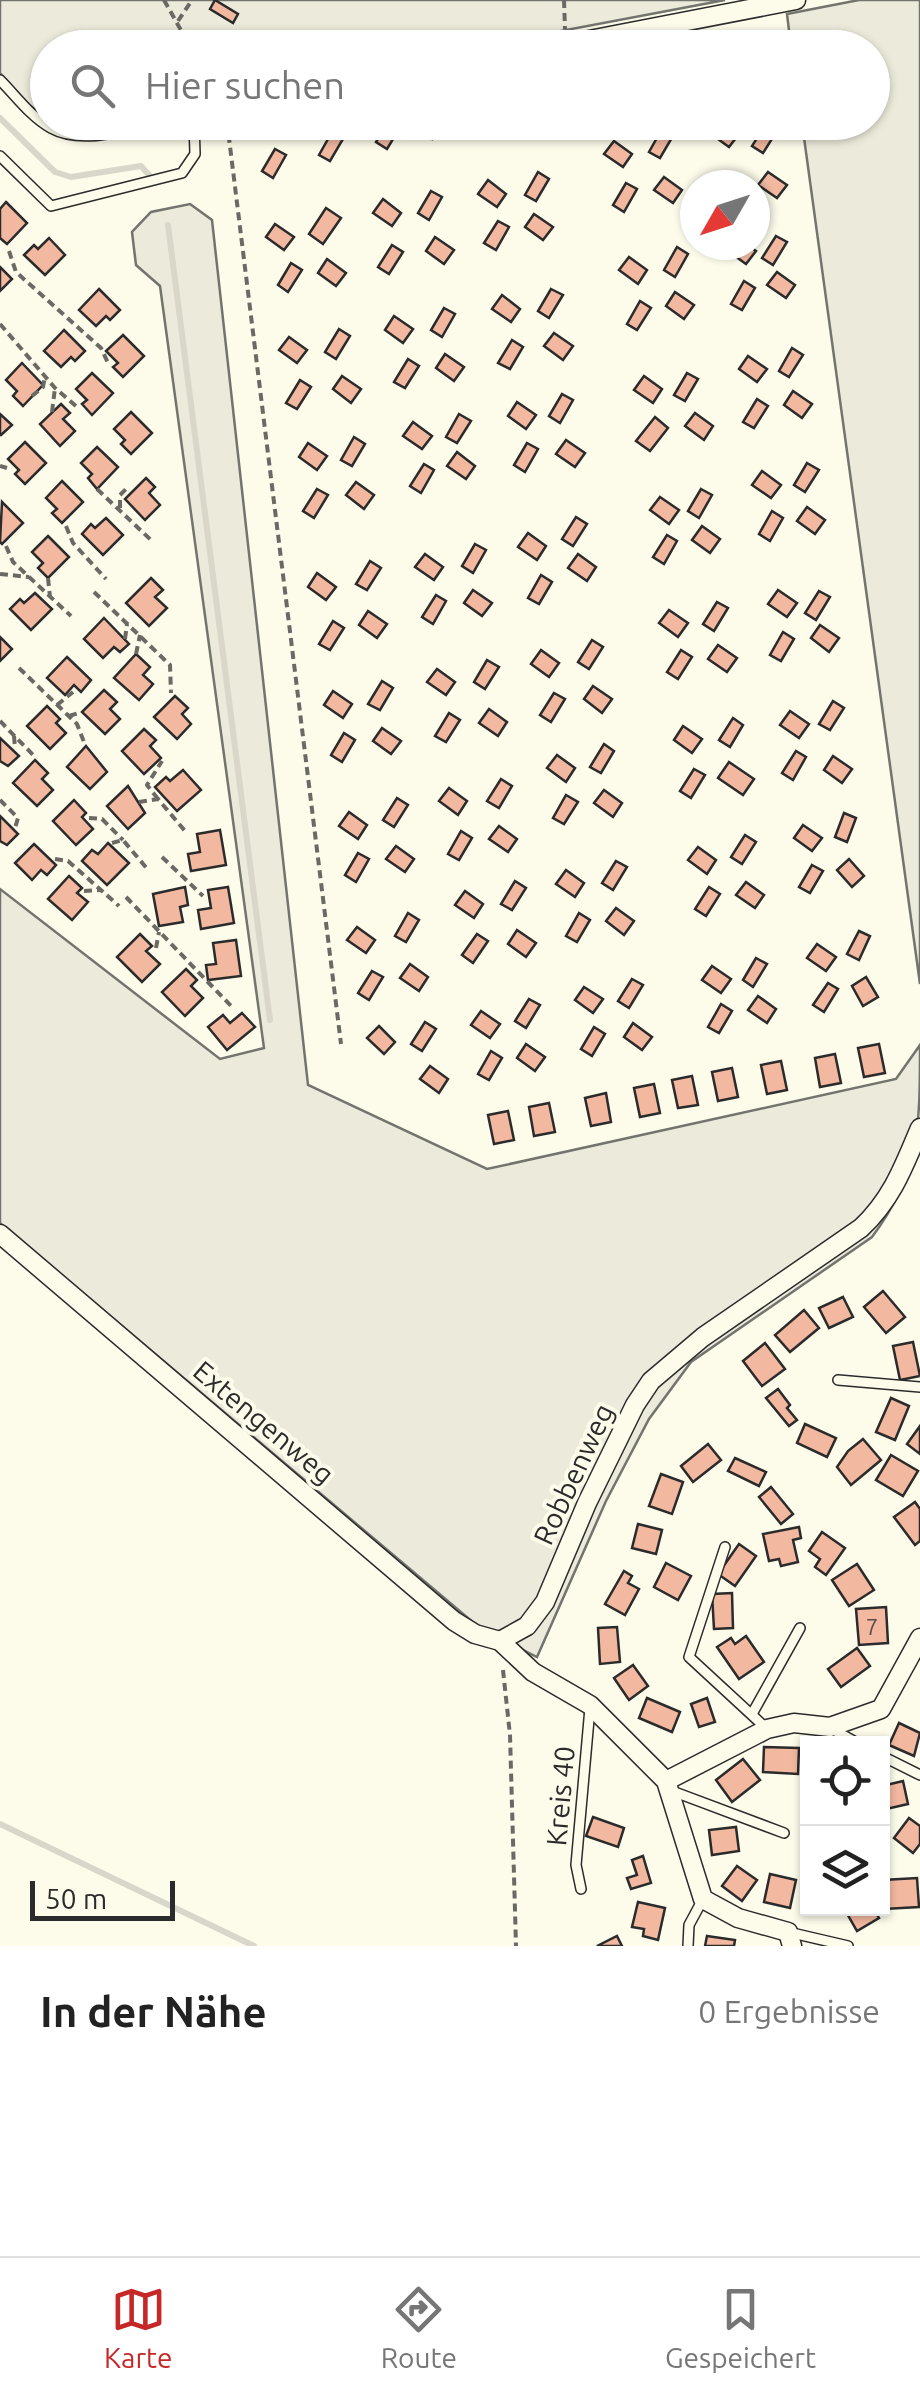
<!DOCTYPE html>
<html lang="de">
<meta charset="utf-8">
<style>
:root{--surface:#fff;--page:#f2f2f2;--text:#222;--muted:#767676;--line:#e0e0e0;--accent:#c62828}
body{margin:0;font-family:Ubuntu,sans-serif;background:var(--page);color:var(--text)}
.controls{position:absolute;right:30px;bottom:30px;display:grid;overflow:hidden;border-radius:0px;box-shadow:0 2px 8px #0004}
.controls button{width:90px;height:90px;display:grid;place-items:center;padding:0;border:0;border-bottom:2px solid var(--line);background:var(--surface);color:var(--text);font:50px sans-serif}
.compass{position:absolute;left:680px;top:170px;width:90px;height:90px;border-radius:50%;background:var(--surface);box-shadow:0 2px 8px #0004;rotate:231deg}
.scale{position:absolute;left:30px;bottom:25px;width:145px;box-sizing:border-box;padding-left:10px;border:5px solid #2b2b2b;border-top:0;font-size:28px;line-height:35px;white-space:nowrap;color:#2b2b2b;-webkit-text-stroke:8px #fdfbea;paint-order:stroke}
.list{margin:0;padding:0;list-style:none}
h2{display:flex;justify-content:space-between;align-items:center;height:130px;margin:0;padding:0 40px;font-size:42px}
h2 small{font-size:32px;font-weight:400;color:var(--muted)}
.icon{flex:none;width:55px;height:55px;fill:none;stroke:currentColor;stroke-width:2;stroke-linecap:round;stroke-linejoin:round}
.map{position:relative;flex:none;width:920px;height:1946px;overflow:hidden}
.search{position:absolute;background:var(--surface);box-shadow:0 2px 8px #0004;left:30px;right:30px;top:30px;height:110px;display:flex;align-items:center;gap:25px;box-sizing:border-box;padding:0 35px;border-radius:55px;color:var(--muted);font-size:38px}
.sheet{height:310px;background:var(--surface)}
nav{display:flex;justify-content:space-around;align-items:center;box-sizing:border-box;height:140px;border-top:2px solid var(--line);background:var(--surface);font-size:28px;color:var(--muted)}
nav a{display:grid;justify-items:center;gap:5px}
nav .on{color:var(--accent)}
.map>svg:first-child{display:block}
.green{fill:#ecebdb;stroke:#74746e;stroke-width:2.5}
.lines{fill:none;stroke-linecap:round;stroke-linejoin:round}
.stream{stroke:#d8d7c9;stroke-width:6}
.building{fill:#f2b8a0;stroke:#2b2b2b;stroke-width:2.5}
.service-casing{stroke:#2b2b2b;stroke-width:12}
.minor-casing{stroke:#2b2b2b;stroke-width:21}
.path{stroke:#6a6964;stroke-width:4;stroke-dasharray:8 5;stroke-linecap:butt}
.service{stroke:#fdfbea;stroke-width:9}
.minor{stroke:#fdfbea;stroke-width:18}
.labels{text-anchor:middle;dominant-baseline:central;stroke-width:8;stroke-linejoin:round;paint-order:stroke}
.number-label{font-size:22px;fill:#5d4e48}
.street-label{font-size:28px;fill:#2b2b2b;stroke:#fdfbea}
</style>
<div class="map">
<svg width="920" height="1946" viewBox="0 0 920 1946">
<rect width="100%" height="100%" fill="#fdfbea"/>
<g class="green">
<polygon points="0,0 725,0 476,47 48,48 47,118 30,106 0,73"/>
<polygon points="859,0 920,0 920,984 802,123 872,122 872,48 791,47 787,14"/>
<path d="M190 204 212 220 308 1085 487 1169 896 1079 920 1045C920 1127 920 1173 872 1237L691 1362 649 1419 606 1501 537 1657 481 1629 0 1223V889L220 1059 264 1048 160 286 136 265 132 232 151 212Z"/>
</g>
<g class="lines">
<g class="stream">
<polyline points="0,118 55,172 71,177 141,166 149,175"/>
<polyline points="168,225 270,1020"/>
<polyline points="0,1824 254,1946"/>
</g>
</g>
<g class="building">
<polygon points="215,0 238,14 233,23 210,9"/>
<polygon points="763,34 778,43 776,48 755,48"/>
<polygon points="388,122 401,126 387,149 376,142"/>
<polygon points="428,122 443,122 432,139 422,133"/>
<polygon points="476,122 491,122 484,134 473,127"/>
<polygon points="719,122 739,134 729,147 711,134"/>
<polygon points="766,124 777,131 763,153 752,146"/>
<polygon points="662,129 673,136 660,158 649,152"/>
<polygon points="332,132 343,139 330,161 319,155"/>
<polygon points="614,141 632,154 623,167 604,154"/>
<polygon points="275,149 286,155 273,178 262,171"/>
<polygon points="538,172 549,179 536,201 525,195"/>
<polygon points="768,172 787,185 777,198 758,185"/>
<polygon points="664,177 682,190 673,203 654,190"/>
<polygon points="488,180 506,194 497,207 478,194"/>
<polygon points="626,183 637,189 624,212 613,205"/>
<polygon points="431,191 442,197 429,220 418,213"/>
<polygon points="383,199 401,213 392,226 373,213"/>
<polygon points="6,202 27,223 7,244 0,238 0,209"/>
<polygon points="326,208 341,218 323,244 309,234"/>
<polygon points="534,214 553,227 543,240 525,227"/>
<polygon points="498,221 509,227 496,250 484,243"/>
<polygon points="275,224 294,237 284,250 266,237"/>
<polygon points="776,236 787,242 773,265 762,258"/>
<polygon points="435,237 454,250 444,264 426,251"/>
<polygon points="49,238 65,255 45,275 24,255 34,245 38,249"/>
<polygon points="392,245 403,252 389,274 378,267"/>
<polygon points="732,245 748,245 756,251 746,264 728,251"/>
<polygon points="677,247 688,254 675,277 664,270"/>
<polygon points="629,257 647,270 638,284 619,270"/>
<polygon points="327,259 346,273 336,286 318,273"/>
<polygon points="291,263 302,270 288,292 278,285"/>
<polygon points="0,267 12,279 0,291"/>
<polygon points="777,272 795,285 786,298 767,285"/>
<polygon points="744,281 755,288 742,310 731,304"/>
<polygon points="99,289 120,310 110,320 106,316 96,326 79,310"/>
<polygon points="551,289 563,295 549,318 538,311"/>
<polygon points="675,292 694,305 684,319 666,306"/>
<polygon points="502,295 520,309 511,322 492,309"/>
<polygon points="640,301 651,308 637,330 627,324"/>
<polygon points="444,308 455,314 442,337 431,330"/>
<polygon points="394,316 413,329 403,343 385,330"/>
<polygon points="339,329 350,336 336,359 325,352"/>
<polygon points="64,330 85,351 75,361 71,357 61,367 44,351"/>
<polygon points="554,333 573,346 563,360 544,346"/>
<polygon points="123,335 144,356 123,377 113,367 118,363 106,351"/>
<polygon points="289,337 307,350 297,363 279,350"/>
<polygon points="512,340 523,347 510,369 498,363"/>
<polygon points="792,348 803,355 789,377 779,371"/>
<polygon points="445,354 464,367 454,381 436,368"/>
<polygon points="748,356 767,369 757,382 739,369"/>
<polygon points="408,359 419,366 405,388 394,382"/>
<polygon points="22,363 43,385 23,406 13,396 17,391 6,380"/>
<polygon points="92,373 113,393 92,415 82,404 87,400 76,389"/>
<polygon points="687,373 698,379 685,401 674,395"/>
<polygon points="342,376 361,389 351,403 333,389"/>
<polygon points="644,376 662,389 653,403 634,390"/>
<polygon points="300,380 311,387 297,409 286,403"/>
<polygon points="793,391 812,404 802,418 784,405"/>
<polygon points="562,394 573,400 560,423 549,416"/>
<polygon points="757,399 768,406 754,428 743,422"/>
<polygon points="517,402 536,415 526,429 508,416"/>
<polygon points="61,404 70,413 63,419 75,431 60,446 40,424"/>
<polygon points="131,412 152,433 131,454 121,444 125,440 114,429"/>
<polygon points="695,413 713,426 704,440 685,426"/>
<polygon points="0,414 12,425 1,435 0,434"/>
<polygon points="459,414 471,421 457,443 446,437"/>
<polygon points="655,417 668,428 650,451 636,441"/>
<polygon points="413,422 432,436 422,449 403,436"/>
<polygon points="354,437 365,444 352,466 341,460"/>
<polygon points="566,440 585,453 575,467 556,454"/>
<polygon points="25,442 46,463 25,484 15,474 19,470 8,459"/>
<polygon points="308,443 327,456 317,470 299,457"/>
<polygon points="527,443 538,449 525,472 514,465"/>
<polygon points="97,447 118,467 97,489 88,478 92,474 81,463"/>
<polygon points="457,452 475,466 466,479 447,466"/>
<polygon points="807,463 819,470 805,492 794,485"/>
<polygon points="424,464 434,470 421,493 410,486"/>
<polygon points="762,471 781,485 771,498 752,485"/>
<polygon points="146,478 155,487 149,493 160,505 145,520 125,499"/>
<polygon points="62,481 83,502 62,523 52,513 57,509 46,498"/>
<polygon points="356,482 374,495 364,509 346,495"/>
<polygon points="317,489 328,495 314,518 303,511"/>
<polygon points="701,489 712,495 699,518 688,511"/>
<polygon points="660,497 679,510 669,524 650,510"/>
<polygon points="2,502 23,523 2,544 0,542"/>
<polygon points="807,507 825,520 815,534 797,521"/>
<polygon points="772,511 783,518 770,541 759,534"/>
<polygon points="576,517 587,524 573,546 562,539"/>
<polygon points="106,518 123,535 103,555 82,534 91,524 95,528"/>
<polygon points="702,526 720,539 710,553 692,540"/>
<polygon points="528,533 546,546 537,560 518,547"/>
<polygon points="667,535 677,541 664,564 653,557"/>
<polygon points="48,536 69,557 48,578 38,568 43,563 32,552"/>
<polygon points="475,544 486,550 473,573 462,566"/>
<polygon points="425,554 443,567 434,580 415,567"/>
<polygon points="578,554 596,567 587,581 568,568"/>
<polygon points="370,561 381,568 367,590 356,584"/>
<polygon points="317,573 336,587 326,600 308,587"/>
<polygon points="541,575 552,582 539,604 528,598"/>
<polygon points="151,578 163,590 155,597 167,608 149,626 126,603"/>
<polygon points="473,590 492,603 482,616 464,603"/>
<polygon points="778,590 797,603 787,617 768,604"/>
<polygon points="819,591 830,597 816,620 805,613"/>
<polygon points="35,593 52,609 31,630 10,609 20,599 24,603"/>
<polygon points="436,595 446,601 433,624 422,617"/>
<polygon points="717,602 728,608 714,631 703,624"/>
<polygon points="669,610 688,623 678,637 659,623"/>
<polygon points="368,611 387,624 377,638 359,625"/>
<polygon points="104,618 129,644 120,652 114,647 103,658 84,639"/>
<polygon points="333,621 344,628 330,650 319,644"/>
<polygon points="820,625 839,638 829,652 811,638"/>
<polygon points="783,632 794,639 781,661 770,655"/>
<polygon points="0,637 12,649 0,661"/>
<polygon points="592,640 603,647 589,669 578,662"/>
<polygon points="718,645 737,658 727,672 708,659"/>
<polygon points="541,650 559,663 549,677 531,664"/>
<polygon points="681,650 692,657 678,679 667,672"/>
<polygon points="136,654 150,667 143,675 153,684 139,700 114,678"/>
<polygon points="67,657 91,680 81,692 74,685 65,695 47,678"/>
<polygon points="487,660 499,667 485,689 474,682"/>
<polygon points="437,669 455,682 446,695 427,682"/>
<polygon points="382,681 393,688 380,710 368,704"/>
<polygon points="593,686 612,699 602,713 584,699"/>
<polygon points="104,690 117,702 110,709 120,719 105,734 82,712"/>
<polygon points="333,691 352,704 343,718 324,705"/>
<polygon points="554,693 565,699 551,722 540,715"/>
<polygon points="175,696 188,708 182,714 191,724 177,739 154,717"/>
<polygon points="833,701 844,708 830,730 819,724"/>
<polygon points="47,706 60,719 56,723 66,733 50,749 27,726"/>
<polygon points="489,709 507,722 498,736 479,723"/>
<polygon points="790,711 809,724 799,738 780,725"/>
<polygon points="449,713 460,720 446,742 435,736"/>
<polygon points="733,718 743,725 730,747 719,740"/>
<polygon points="683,726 702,739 692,753 674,740"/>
<polygon points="382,728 401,741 391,754 373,741"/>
<polygon points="144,729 156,740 150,746 161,758 144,774 122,751"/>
<polygon points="344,733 355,740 342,762 331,755"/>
<polygon points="0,738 19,756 8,766 0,761"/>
<polygon points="604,744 614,751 601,773 590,767"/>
<polygon points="86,746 107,772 90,789 67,767"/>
<polygon points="796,751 806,757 793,780 782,773"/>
<polygon points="557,755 575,768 566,782 547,768"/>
<polygon points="833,756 852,769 842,783 824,770"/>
<polygon points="35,760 48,773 42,779 53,790 37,806 13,783"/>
<polygon points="729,762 754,779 743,795 718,778"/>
<polygon points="694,769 705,775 691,798 680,791"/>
<polygon points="183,770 201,790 177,811 155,787 166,777 170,781"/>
<polygon points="501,779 512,786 499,808 487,801"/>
<polygon points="128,786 145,813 128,829 107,806"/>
<polygon points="449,788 467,801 458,815 439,801"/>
<polygon points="604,790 622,803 613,817 594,803"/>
<polygon points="566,795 578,802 564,824 553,818"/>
<polygon points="397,798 408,805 394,827 383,820"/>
<polygon points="74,800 86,813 82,817 93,829 76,845 53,821"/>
<polygon points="349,812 367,825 358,839 339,826"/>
<polygon points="844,813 856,818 847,842 835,837"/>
<polygon points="0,816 18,834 7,845 0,841"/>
<polygon points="803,825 822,838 812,851 794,838"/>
<polygon points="499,826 517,839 508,852 489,839"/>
<polygon points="220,830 226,865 191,871 188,854 200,852 197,834"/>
<polygon points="461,831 472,838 459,860 448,854"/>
<polygon points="745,835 756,842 742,864 731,857"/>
<polygon points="108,843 129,863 107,885 82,861 92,850 98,854"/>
<polygon points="34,844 56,865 47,875 41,870 32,880 15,863"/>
<polygon points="396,846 414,859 405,872 386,859"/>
<polygon points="698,847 716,860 707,874 688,860"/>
<polygon points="358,853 369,859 356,882 345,875"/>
<polygon points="849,859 864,876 852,887 837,870"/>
<polygon points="616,861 627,867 613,890 602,883"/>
<polygon points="812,865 823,871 810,893 799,887"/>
<polygon points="566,870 584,883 575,897 556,884"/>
<polygon points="69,876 82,888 77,893 88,902 72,920 48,899"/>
<polygon points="515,881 526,888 512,910 501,904"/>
<polygon points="746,882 764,895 755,908 736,895"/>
<polygon points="185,887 188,905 180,907 183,922 159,926 153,894"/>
<polygon points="228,887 234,923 201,929 198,910 211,908 208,890"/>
<polygon points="709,887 720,894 706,916 695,909"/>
<polygon points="465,891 483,904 474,918 455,905"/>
<polygon points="616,908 634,921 624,935 606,921"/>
<polygon points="408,913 419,920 406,942 395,936"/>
<polygon points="579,913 590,920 577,942 566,936"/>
<polygon points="357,927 375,940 366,953 347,940"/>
<polygon points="517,930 536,943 526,957 508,944"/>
<polygon points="859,931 870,936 859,960 847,954"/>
<polygon points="140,934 152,946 146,951 160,964 142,982 117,957"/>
<polygon points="477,934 488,941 473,963 462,955"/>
<polygon points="236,940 241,976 208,980 206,965 216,964 213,943"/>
<polygon points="817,944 836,957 826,971 807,958"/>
<polygon points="756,958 767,964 753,987 743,980"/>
<polygon points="410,964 428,977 419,991 400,978"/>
<polygon points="712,966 731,979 721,993 702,980"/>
<polygon points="186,969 197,980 191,986 203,998 185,1016 162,992"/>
<polygon points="372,971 383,977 369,1000 358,993"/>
<polygon points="866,977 878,997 863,1006 852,986"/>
<polygon points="632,979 643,985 629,1008 618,1001"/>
<polygon points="828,983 838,989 824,1012 813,1005"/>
<polygon points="584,987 603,999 593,1013 575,1000"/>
<polygon points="758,996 776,1009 767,1023 748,1010"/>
<polygon points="529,999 540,1005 526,1028 515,1021"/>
<polygon points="721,1004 732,1011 719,1033 708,1027"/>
<polygon points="481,1011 500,1024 490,1038 471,1025"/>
<polygon points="242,1013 255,1027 227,1050 208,1027 223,1015 230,1023"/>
<polygon points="425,1022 436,1029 422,1051 411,1044"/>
<polygon points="633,1023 652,1037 642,1050 624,1037"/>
<polygon points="379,1026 395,1042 384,1054 367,1038"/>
<polygon points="594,1027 605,1034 592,1056 581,1049"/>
<polygon points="526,1044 545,1057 535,1071 517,1058"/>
<polygon points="879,1044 885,1073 864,1077 858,1048"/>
<polygon points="491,1051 502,1058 489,1080 478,1074"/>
<polygon points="835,1054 841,1083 820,1087 815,1058"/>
<polygon points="781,1061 787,1090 767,1094 761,1065"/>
<polygon points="430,1066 448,1079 439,1093 420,1079"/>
<polygon points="732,1068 738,1097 718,1101 712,1072"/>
<polygon points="692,1076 698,1105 678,1108 672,1080"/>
<polygon points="654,1084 660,1113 640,1117 634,1088"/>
<polygon points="606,1093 611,1122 591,1126 585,1098"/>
<polygon points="549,1103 555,1132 534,1136 529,1107"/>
<polygon points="508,1111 514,1140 494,1144 488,1115"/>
<polygon points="883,1291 905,1317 886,1333 864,1307"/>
<polygon points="843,1297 853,1317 829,1328 819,1308"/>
<polygon points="804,1310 819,1328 790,1352 775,1335"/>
<polygon points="913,1342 920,1376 900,1380 893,1346"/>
<polygon points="765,1343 785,1369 762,1386 743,1361"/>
<polygon points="778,1389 790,1405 787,1408 797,1420 789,1426 766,1398"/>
<polygon points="891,1398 909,1406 895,1440 876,1432"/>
<polygon points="805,1424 836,1438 827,1457 797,1443"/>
<polygon points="920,1426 920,1454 907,1444"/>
<polygon points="863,1439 881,1460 851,1485 837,1467 848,1451"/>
<polygon points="708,1444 721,1460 693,1482 681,1466"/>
<polygon points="891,1455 918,1471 903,1496 876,1480"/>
<polygon points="735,1458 766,1472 759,1486 728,1471"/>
<polygon points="661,1474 683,1482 672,1514 649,1506"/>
<polygon points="771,1487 793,1514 781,1524 759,1497"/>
<polygon points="915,1502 920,1509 920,1541 915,1545 894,1517"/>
<polygon points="638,1524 662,1530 656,1554 632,1548"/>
<polygon points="799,1527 801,1538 793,1540 798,1562 781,1566 779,1559 769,1561 763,1534"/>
<polygon points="822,1532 845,1548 826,1575 815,1567 820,1559 809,1551"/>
<polygon points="739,1544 756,1556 735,1586 718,1574"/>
<polygon points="666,1563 691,1576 678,1600 654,1587"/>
<polygon points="857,1564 874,1590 849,1606 832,1580"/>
<polygon points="624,1571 632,1576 628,1583 639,1589 625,1615 605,1604"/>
<polygon points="732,1593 733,1628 714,1629 712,1594"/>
<polygon points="886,1607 888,1643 859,1645 856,1609"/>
<polygon points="617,1627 620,1662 600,1664 598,1628"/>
<polygon points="746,1636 764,1662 739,1679 717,1647 731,1638 735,1644"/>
<polygon points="857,1648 870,1666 841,1687 828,1669"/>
<polygon points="633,1665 648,1686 629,1700 614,1678"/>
<polygon points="647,1698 680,1712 672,1732 639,1718"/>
<polygon points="707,1698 715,1722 699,1727 691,1704"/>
<polygon points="899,1723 920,1733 914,1756 889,1745"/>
<polygon points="764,1747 799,1748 798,1774 763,1772"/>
<polygon points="743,1759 760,1780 732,1802 716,1780"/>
<polygon points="903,1781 908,1804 882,1810 882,1786"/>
<polygon points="593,1817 624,1828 618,1847 586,1836"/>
<polygon points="909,1818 920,1826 920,1844 913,1853 894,1838"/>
<polygon points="736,1827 739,1851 712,1855 709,1830"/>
<polygon points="643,1856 651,1883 631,1889 627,1878 637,1875 632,1860"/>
<polygon points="737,1866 757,1880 742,1901 722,1886"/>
<polygon points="770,1874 796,1880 790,1908 764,1902"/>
<polygon points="917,1878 919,1907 884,1909 883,1880"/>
<polygon points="638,1902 665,1908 658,1940 643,1936 644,1929 632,1927"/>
<polygon points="873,1908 879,1918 857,1931 845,1910"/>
<polygon points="617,1936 622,1946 597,1946"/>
<polygon points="707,1936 735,1940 734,1946 705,1946"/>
</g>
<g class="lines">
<g class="service-casing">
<g id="service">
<path d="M0 80C16 96 31 117 51 128 83 146 133 128 166 122"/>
<polyline points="0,156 51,206 182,173 195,154 194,122"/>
<polyline points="838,1380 920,1387"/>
<polyline points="725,1547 689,1657 767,1729"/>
<polyline points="752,1714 800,1628"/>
<polyline points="832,1729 859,1744"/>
<polyline points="882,1756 920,1775"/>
<polyline points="672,1791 784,1833"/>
<polyline points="581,1889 576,1865 590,1708"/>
<polyline points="788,1932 848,1946"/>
<polyline points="688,1946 689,1925 703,1899"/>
</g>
</g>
<g class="minor-casing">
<g id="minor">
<polyline points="548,48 796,0"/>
<polyline points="0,1234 454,1621 475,1634 500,1641 533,1672 590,1705 666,1781 703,1899 738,1918 788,1932 792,1946"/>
<path d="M500 1641 527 1626 545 1602 587 1503 635 1405 651 1381 703 1337 861 1228C892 1199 904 1166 920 1128"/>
<polyline points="666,1781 767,1729 794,1723 830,1727 881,1709 920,1638"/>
</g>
</g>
<g class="path">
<polyline points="164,0 191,48"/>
<polyline points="564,0 565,29"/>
<polyline points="178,21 192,0"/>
<polyline points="227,122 341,1044"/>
<polyline points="9,251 16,272 101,348 108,363"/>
<polyline points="0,324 55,388 77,407"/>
<polyline points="32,396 43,387 45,376"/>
<polyline points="52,412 55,388"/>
<polyline points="0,466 7,468"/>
<polyline points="97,489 152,541"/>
<polyline points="120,508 120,495 129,486"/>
<polyline points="66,526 73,543 106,579"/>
<polyline points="6,546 13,562 71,616"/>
<polyline points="0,574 29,577"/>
<polyline points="48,578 50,597"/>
<polyline points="94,592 170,665 171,693"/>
<polyline points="125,639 127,624"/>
<polyline points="136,654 140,635"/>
<polyline points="19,668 77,724 84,742"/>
<polyline points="57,705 73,692"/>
<polyline points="69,716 79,713"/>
<polyline points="0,721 35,757"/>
<polyline points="14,736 15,748"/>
<polyline points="158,799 147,785 162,761"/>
<polyline points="0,800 18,818 15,828"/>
<polyline points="139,802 158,799 185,831"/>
<polyline points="89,818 102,819 123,840"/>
<polyline points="112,843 123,840 149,871"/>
<polyline points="162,857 203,896"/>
<polyline points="55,859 68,861 119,906"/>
<polyline points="84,891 101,890"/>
<polyline points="126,897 232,1007"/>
<polyline points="156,948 159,932"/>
<polyline points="503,1670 510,1735 516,1946"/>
</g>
<use href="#service" class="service"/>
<use href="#minor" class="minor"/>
</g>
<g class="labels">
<g class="number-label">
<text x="872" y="1626">7</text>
</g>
<g class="street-label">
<text transform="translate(264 1422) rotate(40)">Extengenweg</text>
<text transform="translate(573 1474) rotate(-65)">Robbenweg</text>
<text transform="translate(560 1796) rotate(-85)">Kreis 40</text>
</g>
</g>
</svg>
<div class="controls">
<button><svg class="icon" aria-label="locate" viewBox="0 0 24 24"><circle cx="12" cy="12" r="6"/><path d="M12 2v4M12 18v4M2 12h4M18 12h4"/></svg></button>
<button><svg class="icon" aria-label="layers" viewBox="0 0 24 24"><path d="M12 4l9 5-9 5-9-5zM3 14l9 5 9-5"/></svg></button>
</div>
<svg class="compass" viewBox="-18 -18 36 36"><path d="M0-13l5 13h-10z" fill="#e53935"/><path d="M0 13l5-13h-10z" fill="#767676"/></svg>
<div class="scale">50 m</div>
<div class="search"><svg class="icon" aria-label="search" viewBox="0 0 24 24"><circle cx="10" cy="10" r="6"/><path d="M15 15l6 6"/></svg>Hier suchen</div>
</div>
<section class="sheet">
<h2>In der Nähe<small>0 Ergebnisse</small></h2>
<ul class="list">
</ul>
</section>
<nav>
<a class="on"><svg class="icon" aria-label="map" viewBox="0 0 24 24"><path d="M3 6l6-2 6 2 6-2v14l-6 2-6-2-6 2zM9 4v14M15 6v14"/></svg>Karte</a>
<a><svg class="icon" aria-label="directions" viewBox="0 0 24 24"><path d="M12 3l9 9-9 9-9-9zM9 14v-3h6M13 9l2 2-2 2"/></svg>Route</a>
<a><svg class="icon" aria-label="saved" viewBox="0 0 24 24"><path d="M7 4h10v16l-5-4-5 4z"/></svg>Gespeichert</a>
</nav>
